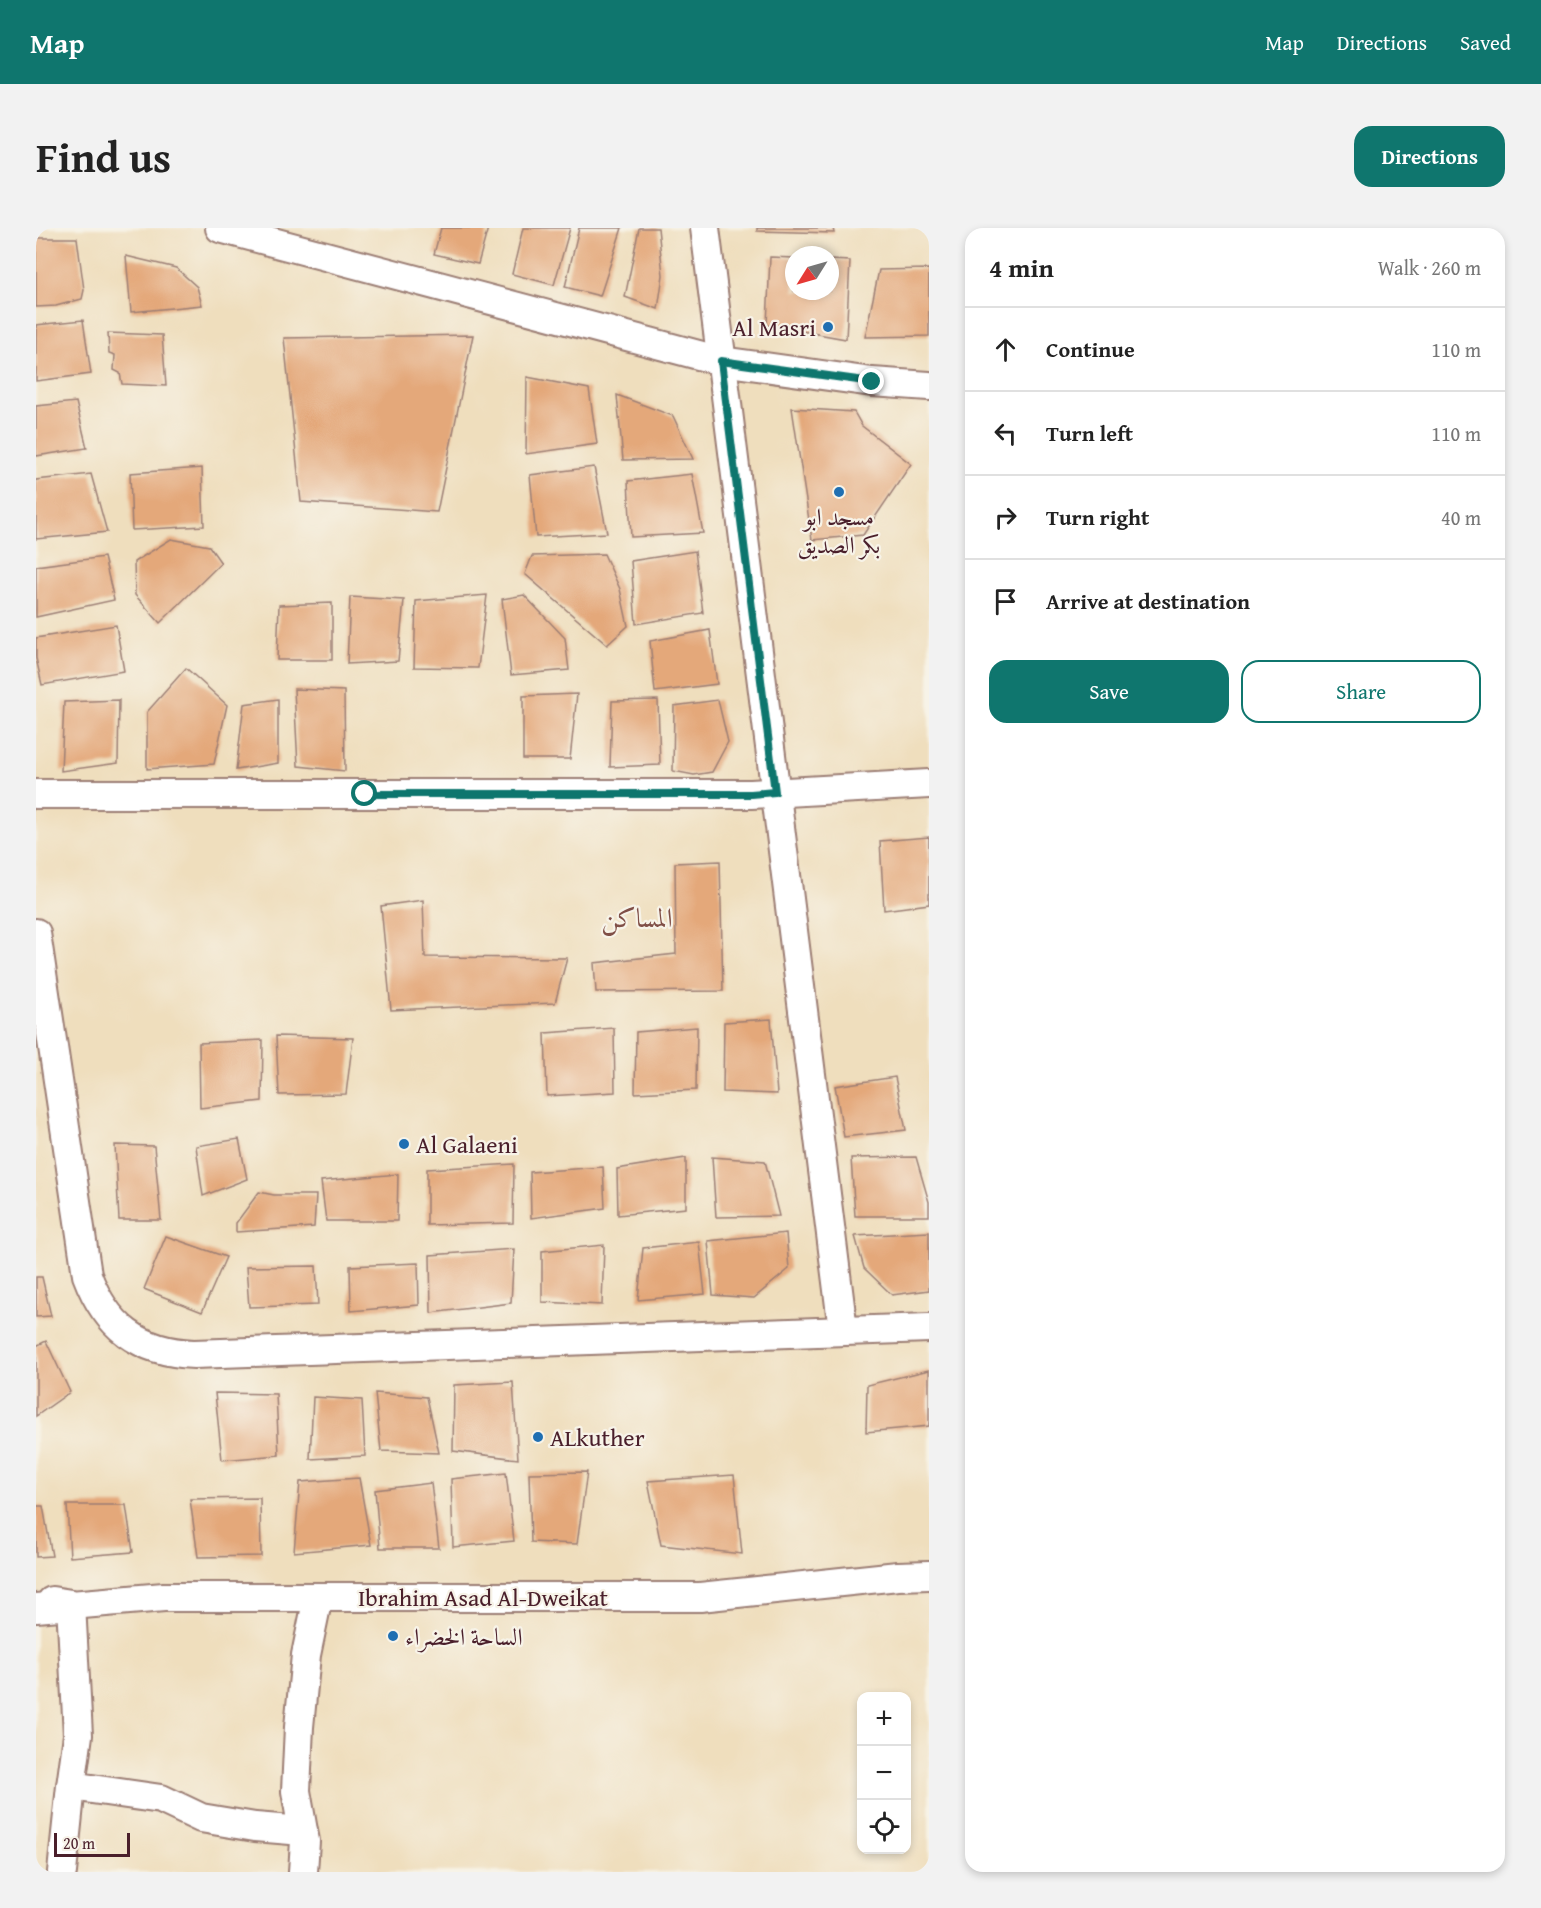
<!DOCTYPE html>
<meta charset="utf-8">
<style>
:root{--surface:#fff;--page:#f2f2f2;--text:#222;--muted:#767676;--line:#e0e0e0;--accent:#0f766e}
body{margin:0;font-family:"Gentium Book Plus",Amiri,serif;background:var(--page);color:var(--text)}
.controls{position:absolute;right:18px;bottom:18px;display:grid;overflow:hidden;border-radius:12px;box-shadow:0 3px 9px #0003}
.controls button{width:54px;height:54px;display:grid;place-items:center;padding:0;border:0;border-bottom:2px solid var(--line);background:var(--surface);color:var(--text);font:30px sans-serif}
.compass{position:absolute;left:749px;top:18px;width:54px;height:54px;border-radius:50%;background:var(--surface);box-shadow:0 3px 9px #0003;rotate:233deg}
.scale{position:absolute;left:18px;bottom:15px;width:76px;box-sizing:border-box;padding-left:6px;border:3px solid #4a1f2b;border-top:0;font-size:16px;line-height:21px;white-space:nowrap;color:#4a1f2b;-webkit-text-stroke:4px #f7f3e8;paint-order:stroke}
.stop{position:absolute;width:18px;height:18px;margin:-14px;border:4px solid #0f766e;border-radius:50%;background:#fff}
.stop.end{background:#0f766e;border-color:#fff;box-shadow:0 2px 6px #0008}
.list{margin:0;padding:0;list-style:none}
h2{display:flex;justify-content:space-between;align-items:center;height:78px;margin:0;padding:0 24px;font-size:26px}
h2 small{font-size:20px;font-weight:400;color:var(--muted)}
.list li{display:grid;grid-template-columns:39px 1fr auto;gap:18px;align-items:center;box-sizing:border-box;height:84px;padding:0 24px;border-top:2px solid var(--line)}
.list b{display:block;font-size:22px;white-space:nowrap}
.list em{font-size:20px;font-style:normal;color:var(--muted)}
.actions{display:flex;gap:12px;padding:18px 24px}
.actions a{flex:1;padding:14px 0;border:2px solid var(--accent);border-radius:18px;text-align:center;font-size:21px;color:var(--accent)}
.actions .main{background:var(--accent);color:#fff}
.icon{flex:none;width:33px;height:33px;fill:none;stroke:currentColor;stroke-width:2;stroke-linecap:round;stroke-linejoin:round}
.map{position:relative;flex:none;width:893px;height:1644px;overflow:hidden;border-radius:18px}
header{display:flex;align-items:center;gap:36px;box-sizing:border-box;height:84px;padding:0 30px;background:var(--accent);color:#fff}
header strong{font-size:28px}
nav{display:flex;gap:33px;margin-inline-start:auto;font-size:21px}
.intro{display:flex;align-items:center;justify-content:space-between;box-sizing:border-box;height:144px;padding:0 36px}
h1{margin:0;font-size:42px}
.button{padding:15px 27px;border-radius:18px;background:var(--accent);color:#fff;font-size:21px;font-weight:700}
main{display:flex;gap:36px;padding:0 36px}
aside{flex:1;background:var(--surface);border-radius:18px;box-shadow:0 3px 9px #0003}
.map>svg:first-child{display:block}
.building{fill:#e4a87a}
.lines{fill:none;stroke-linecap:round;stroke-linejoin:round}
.minor-casing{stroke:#9c7e74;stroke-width:32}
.minor{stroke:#fff;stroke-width:28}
.route{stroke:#0f766e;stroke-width:8}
.poi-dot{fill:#1f6fb2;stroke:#f7f3e8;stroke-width:2}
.labels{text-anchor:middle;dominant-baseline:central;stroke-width:4.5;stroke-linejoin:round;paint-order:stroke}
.poi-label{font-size:24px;fill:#4a1f2b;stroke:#f7f3e8;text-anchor:start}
.street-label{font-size:24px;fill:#4a1f2b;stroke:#f7f3e8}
.quarter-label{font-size:27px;fill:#804f47;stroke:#f7f3e8}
</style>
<header>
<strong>Map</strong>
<nav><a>Map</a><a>Directions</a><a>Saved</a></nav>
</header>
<div class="intro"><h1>Find us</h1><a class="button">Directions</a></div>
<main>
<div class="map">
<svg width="893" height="1644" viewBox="0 0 893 1644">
<rect width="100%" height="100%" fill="#f7f3e8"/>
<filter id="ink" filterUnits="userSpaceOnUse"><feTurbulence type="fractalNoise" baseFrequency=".0167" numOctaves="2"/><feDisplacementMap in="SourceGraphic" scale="12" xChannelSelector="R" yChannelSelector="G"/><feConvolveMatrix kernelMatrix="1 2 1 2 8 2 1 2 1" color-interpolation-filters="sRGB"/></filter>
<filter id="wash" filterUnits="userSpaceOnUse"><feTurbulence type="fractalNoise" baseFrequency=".008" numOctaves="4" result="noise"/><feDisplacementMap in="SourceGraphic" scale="24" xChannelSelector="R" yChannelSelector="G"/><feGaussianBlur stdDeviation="1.35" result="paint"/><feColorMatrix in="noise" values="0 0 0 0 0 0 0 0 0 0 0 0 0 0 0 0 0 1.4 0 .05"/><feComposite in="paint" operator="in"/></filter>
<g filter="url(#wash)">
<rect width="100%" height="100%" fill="#efdebd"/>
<g id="blocks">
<g class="building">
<polygon points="405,0 452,0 442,36 398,26"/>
<polygon points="487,0 534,0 518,57 476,46"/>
<polygon points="543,0 586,0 564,68 529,59"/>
<polygon points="603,0 622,0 627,47 622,81 589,69"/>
<polygon points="721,0 797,0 798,5 721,3"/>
<polygon points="0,10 41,10 48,62 46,71 20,78 0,79"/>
<polygon points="90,28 140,40 161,59 166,77 95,84"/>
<polygon points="734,29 758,30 758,63 794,63 794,32 814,33 810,111 731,97"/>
<polygon points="893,41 893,108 829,109 843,42"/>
<polygon points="47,92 55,146 0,153 0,97"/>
<polygon points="72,105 126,107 130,158 86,156 84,145 78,142 79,127 73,125"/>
<polygon points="437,107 401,284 265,274 248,110"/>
<polygon points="491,149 553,161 561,216 490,226"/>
<polygon points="581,167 637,188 657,231 587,232"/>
<polygon points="40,174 51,220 0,228 0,178"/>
<polygon points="756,180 818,184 826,198 875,236 827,307 776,312"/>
<polygon points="558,239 571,305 500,309 494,247"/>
<polygon points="166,240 168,298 96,302 94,245"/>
<polygon points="55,246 71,304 0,311 0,252"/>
<polygon points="656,246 667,305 595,309 592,253"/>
<polygon points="135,311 173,318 185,335 124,395 99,367 98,334"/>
<polygon points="659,323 667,385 600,396 595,333"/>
<polygon points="568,326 584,361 592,398 571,417 489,346 496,328"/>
<polygon points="68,329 78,372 0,389 0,338"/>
<polygon points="451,367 442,440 378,439 380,373"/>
<polygon points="488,367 529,410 533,442 475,447 466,371"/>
<polygon points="314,369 368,372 362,433 311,436"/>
<polygon points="296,375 296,432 241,432 243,377"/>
<polygon points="80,397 88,443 6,457 0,430 0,410"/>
<polygon points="674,402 681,456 619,464 614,413"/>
<polygon points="150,440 191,477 178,536 111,541 111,484"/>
<polygon points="258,461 308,463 309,543 262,538"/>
<polygon points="541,466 534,531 487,531 487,468"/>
<polygon points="242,471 242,535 200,542 208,476"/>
<polygon points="83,472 82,535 25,543 28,474"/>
<polygon points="622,472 624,537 574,539 576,473"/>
<polygon points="682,472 692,514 676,544 658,547 637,543 638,478"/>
<polygon points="893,609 893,676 848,682 844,613"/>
<polygon points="684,633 687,763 560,764 558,735 640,726 639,635"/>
<polygon points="387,672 389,729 531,730 519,775 355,782 345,678"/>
<polygon points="735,791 741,866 687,864 688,794"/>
<polygon points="661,799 660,862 599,865 600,804"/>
<polygon points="578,800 579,864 511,868 509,805"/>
<polygon points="240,808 317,810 310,866 243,867"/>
<polygon points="227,812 226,873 164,880 163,815"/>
<polygon points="859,849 870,902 808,909 799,858"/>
<polygon points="203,911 211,951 167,968 160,918"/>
<polygon points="79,917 118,918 125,992 83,992"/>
<polygon points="676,929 729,933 743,988 680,989"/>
<polygon points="880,929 893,974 893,988 819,988 815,930"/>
<polygon points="650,930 650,980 582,987 581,941"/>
<polygon points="478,936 477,995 391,997 391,941"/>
<polygon points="567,939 569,980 495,990 494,944"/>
<polygon points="362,946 361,993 290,993 285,953"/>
<polygon points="223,964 238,967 280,967 278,999 200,1004 200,995"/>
<polygon points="893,1004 893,1062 856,1067 828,1040 819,1008"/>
<polygon points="750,1005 753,1041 718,1070 677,1067 672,1013"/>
<polygon points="130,1008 190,1029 166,1084 108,1061"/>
<polygon points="663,1014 669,1066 602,1072 607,1020"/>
<polygon points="568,1017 566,1077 506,1074 506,1023"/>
<polygon points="478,1021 475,1075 395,1085 394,1027"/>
<polygon points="382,1035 383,1077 315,1083 314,1038"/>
<polygon points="280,1038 282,1077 213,1079 210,1039"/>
<polygon points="0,1049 6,1049 15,1088 0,1089"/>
<polygon points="10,1113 34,1164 0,1188 0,1118"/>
<polygon points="893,1142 893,1198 830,1204 831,1157"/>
<polygon points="477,1154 482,1231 417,1223 418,1157"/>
<polygon points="179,1165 240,1166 243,1227 186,1232"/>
<polygon points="339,1165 391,1169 403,1225 345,1223"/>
<polygon points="277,1169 326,1172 329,1228 274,1231"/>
<polygon points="551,1244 541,1316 495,1314 493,1245"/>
<polygon points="470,1245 478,1313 417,1319 415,1251"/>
<polygon points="698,1247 706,1326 625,1317 612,1253"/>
<polygon points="323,1250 335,1317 258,1324 264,1254"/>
<polygon points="395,1255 403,1320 344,1320 339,1262"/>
<polygon points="224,1270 225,1328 162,1329 154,1271"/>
<polygon points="31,1277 90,1277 97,1324 34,1329"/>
<polygon points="0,1278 7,1278 16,1328 0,1329"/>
</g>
</g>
</g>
<g filter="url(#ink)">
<use href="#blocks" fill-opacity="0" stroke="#9c7e74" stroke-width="1.5"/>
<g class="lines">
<g class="minor-casing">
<g id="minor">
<polyline points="184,0 685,133 836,154 893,158"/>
<polyline points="669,0 807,1102"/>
<polyline points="0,566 715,566 893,556"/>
<path d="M0 705 51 1047C70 1098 103 1124 158 1126L893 1100"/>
<polyline points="16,1373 35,1376 42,1507 35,1558 125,1571 165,1590 219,1599 267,1603 260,1563 263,1499 270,1427 282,1369"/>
<polyline points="0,1380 128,1369 664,1369 862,1348 893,1347"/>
<polyline points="26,1644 35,1558"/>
<polyline points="267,1644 269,1613 267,1603"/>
</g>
</g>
<use href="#minor" class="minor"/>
</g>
</g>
<g class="lines" filter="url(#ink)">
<polyline class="route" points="329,566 715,566 739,564 685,133 836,154"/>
</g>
<g class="poi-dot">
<circle cx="792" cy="99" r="6"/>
<circle cx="803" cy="264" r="6"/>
<circle cx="368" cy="916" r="6"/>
<circle cx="502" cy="1209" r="6"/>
<circle cx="357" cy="1408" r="6"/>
</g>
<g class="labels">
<g class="poi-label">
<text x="780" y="99" text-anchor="end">Al Masri</text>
<text x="803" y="288" text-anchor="middle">مسجد ابو<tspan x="803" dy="28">بكر الصديق</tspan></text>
<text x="380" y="916">Al Galaeni</text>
<text x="514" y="1209">ALkuther</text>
<text x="369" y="1408">الساحة الخضراء</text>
</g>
<g class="street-label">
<text x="447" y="1369">Ibrahim Asad Al-Dweikat</text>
</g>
<g class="quarter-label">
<text x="601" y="689">المساكن</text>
</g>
</g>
</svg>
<div class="controls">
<button>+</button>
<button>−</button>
<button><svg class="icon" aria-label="locate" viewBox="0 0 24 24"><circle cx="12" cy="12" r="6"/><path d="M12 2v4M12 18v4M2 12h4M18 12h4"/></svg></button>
</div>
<svg class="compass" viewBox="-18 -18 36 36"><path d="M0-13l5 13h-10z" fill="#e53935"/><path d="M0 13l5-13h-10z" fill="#767676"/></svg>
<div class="scale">20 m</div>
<div class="stop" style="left:329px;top:566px"></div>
<div class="stop end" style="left:836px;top:154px"></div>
</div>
<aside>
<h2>4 min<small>Walk · 260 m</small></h2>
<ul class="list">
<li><svg class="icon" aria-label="ahead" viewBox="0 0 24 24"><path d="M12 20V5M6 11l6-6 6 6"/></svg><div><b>Continue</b></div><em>110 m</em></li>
<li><svg class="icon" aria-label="left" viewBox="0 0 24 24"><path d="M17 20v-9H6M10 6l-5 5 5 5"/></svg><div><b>Turn left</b></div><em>110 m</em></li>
<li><svg class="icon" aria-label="right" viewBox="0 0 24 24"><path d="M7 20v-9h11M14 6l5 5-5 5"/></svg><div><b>Turn right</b></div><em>40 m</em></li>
<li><svg class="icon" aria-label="arrive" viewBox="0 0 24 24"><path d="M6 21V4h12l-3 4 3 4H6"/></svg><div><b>Arrive at destination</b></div></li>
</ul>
<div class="actions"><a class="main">Save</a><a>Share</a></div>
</aside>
</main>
